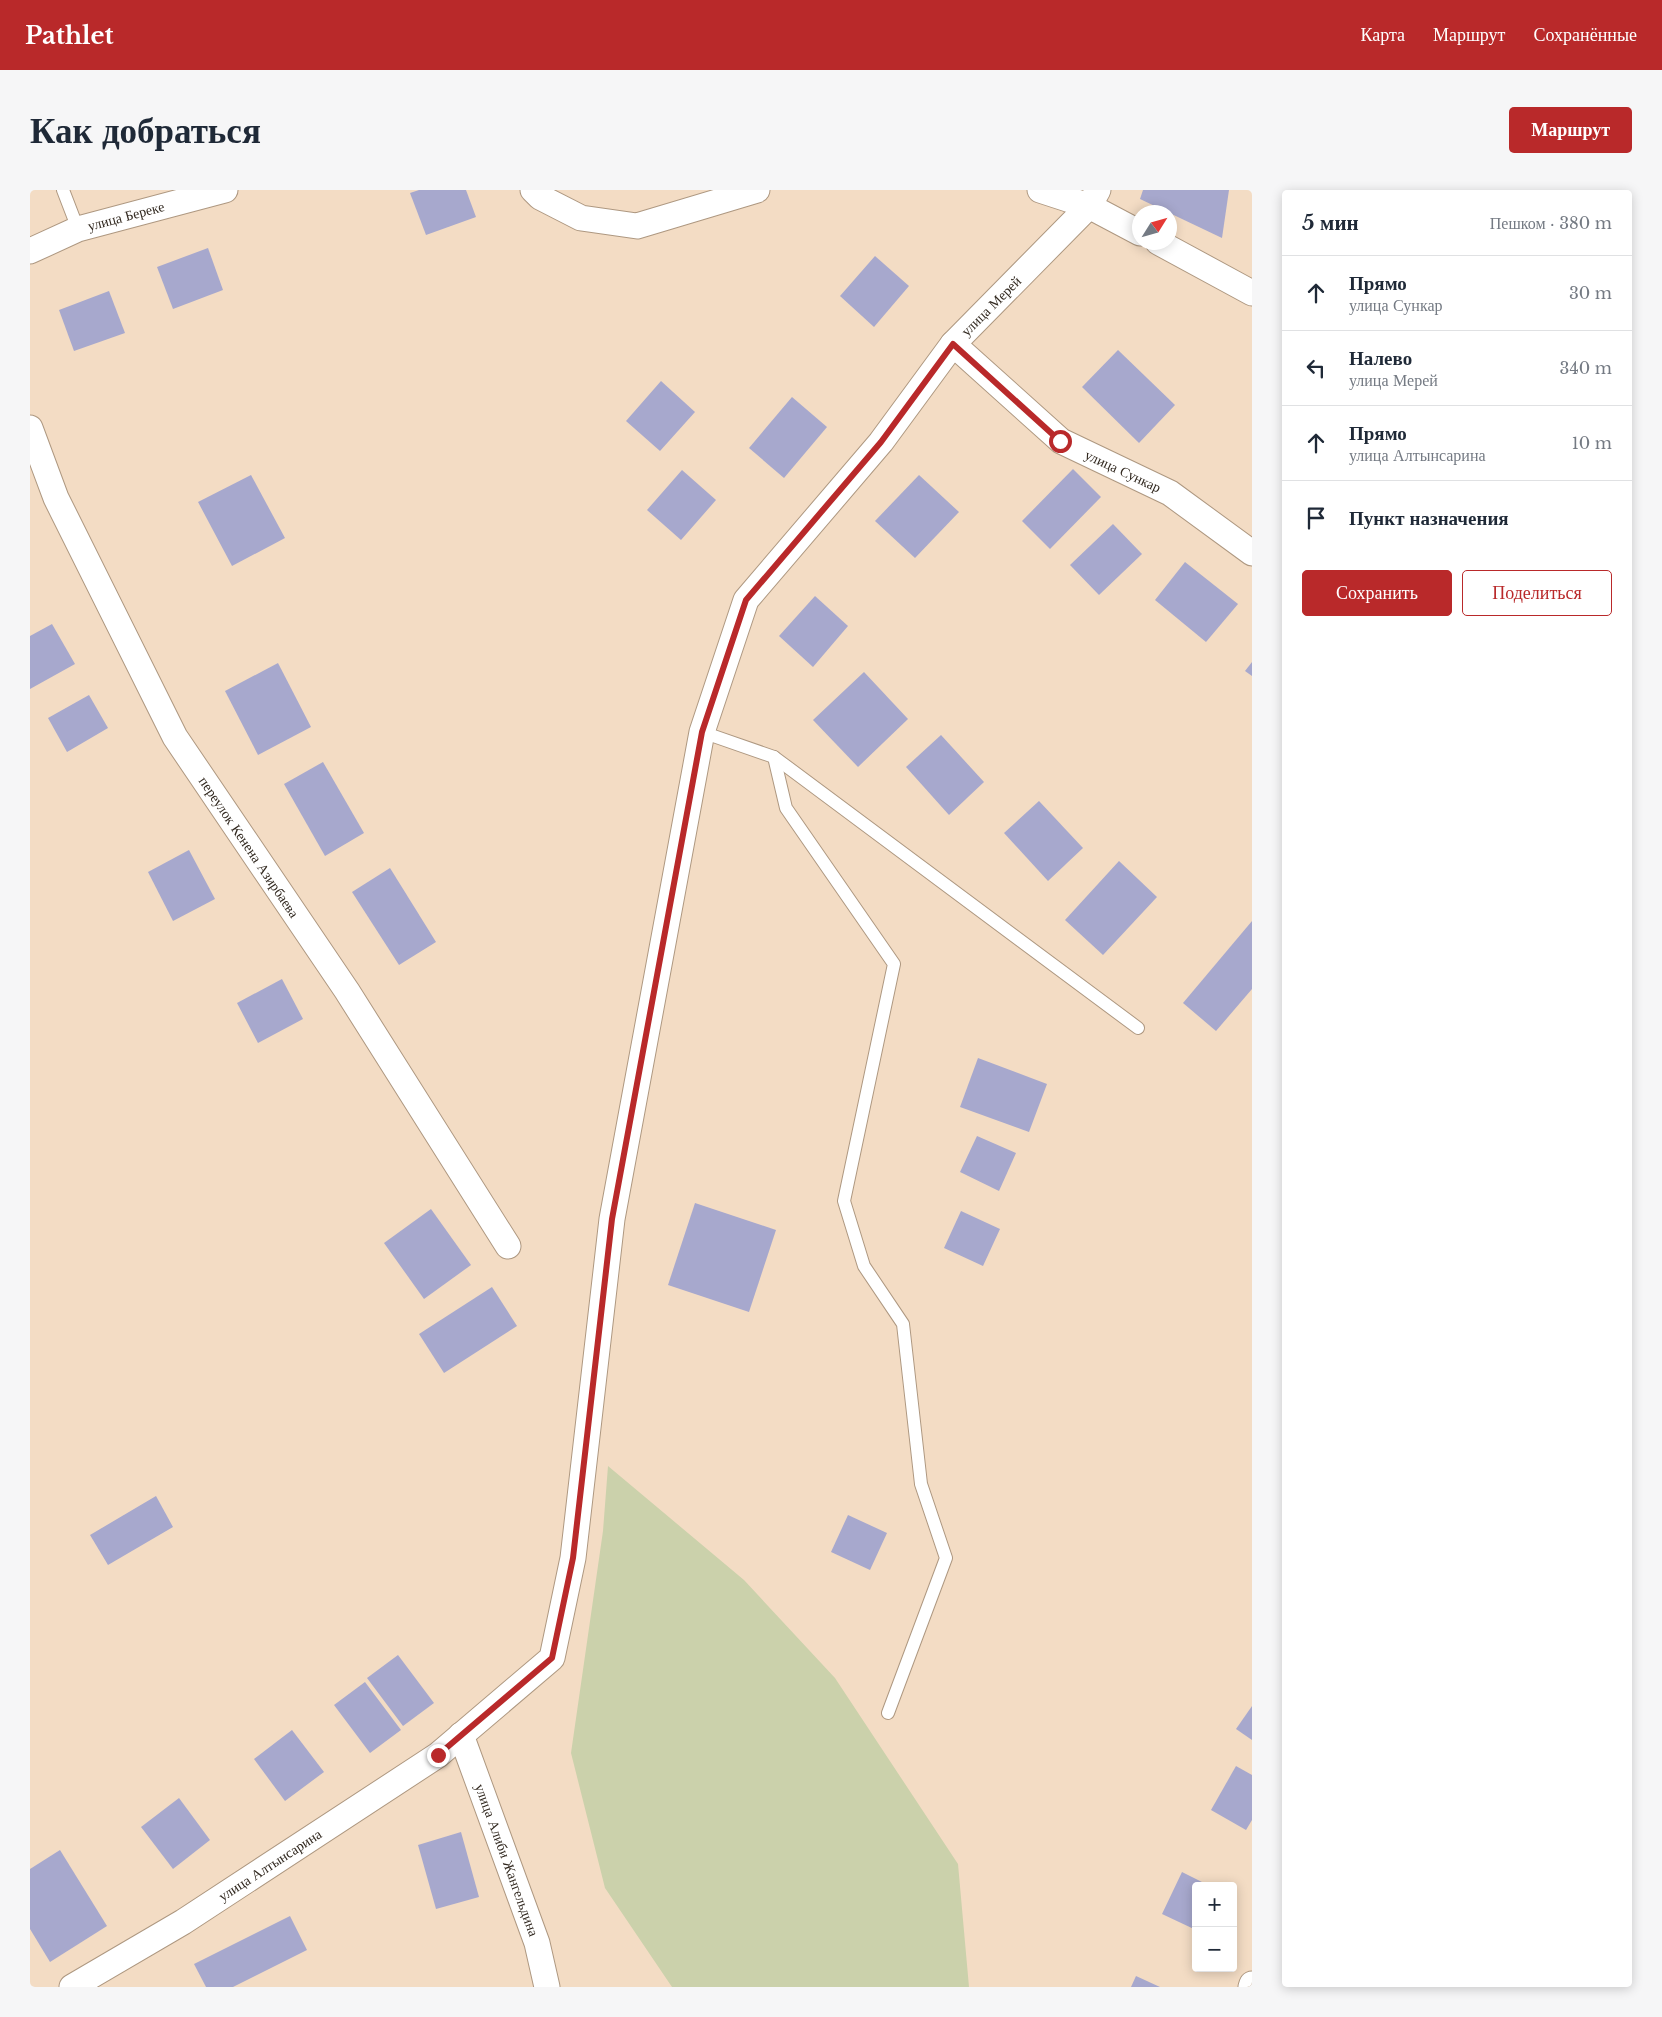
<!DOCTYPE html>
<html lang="ru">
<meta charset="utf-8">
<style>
:root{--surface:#fff;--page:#f6f6f7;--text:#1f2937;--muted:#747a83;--line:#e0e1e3;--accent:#b9292a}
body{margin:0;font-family:"Libre Baskerville",serif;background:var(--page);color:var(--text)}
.controls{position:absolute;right:15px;bottom:15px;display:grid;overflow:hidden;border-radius:5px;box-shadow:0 2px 12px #0003}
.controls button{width:45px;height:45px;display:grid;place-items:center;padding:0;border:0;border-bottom:1px solid var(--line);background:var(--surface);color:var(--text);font:25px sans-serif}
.compass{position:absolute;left:1102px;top:15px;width:45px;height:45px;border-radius:50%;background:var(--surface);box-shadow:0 2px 12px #0003;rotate:53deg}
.stop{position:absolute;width:15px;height:15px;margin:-11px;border:4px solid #b9292a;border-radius:50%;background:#fff}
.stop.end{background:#b9292a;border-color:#fff;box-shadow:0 1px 5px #0008}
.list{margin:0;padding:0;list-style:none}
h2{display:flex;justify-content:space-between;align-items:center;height:65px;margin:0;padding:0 20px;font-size:21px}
h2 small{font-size:16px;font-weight:400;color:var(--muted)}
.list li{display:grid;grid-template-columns:32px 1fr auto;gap:15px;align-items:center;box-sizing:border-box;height:75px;padding:0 20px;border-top:1px solid var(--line)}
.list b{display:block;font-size:19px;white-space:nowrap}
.list p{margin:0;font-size:16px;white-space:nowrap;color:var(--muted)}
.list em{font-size:16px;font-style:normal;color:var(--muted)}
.actions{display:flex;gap:10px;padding:15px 20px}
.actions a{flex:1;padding:11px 0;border:1px solid var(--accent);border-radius:5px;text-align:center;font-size:18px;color:var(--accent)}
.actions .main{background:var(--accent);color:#fff}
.icon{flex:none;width:28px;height:28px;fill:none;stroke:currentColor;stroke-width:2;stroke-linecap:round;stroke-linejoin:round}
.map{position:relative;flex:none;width:1222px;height:1797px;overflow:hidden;border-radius:5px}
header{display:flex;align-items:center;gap:30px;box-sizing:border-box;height:70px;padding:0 25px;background:var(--accent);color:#fff}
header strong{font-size:24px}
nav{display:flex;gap:28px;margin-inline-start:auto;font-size:18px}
.intro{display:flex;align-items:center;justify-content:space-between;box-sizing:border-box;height:120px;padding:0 30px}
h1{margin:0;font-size:35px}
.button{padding:12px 22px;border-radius:5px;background:var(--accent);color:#fff;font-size:18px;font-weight:700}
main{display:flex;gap:30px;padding:0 30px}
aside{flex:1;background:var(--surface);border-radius:5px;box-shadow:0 2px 12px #0003}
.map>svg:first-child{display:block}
.green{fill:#cbd1ab}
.building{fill:#a7a8cd}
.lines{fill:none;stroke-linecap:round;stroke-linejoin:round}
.lane-casing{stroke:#ae9881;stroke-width:14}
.street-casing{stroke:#ae9881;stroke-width:27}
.lane{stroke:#fff;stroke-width:12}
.street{stroke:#fff;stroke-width:25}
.route{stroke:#b9292a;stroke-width:6}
.labels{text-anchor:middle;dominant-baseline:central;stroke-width:5;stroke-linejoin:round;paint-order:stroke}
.street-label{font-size:14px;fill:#31281f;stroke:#fff}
</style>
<header>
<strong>Pathlet</strong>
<nav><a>Карта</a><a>Маршрут</a><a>Сохранённые</a></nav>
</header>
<div class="intro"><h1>Как добраться</h1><a class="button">Маршрут</a></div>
<main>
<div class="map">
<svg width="1222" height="1797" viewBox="0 0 1222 1797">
<rect width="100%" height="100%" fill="#f3dcc4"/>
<polygon class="green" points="578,1276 714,1390 805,1488 928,1674 939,1797 642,1797 575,1698 541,1563 573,1341"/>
<g class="building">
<polygon points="389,0 436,0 446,27 396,45 380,3"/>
<polygon points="1113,0 1199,0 1192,48 1110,9"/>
<polygon points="178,58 193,100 143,119 127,77"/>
<polygon points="845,66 879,96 844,137 810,106"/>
<polygon points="79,101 95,143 44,161 29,120"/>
<polygon points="1088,160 1145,215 1109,253 1052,197"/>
<polygon points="631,191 665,222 630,261 596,231"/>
<polygon points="762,207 797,237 754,288 719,258"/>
<polygon points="1043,279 1071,307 1020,359 992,331"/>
<polygon points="652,280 686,310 651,350 617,320"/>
<polygon points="221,285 255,348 202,376 168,312"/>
<polygon points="889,285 929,322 885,368 845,331"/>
<polygon points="1083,334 1112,364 1069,405 1040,375"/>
<polygon points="1155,372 1208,414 1176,452 1125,410"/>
<polygon points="785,406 818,436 783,477 749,446"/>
<polygon points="22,434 45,474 0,499 0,446"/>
<polygon points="1222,472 1222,486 1215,481"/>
<polygon points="248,473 281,537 228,565 195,501"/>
<polygon points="834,482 878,529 828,577 783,530"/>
<polygon points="59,505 78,538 37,562 18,528"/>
<polygon points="911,545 954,592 919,625 876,577"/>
<polygon points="293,572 334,643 295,666 254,594"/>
<polygon points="1009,611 1053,658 1018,691 974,643"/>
<polygon points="159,660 185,709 143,731 118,682"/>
<polygon points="1089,671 1127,707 1073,765 1035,730"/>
<polygon points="360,678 406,752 369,775 322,702"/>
<polygon points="1222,731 1222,799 1186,841 1153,813"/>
<polygon points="252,789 273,829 228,853 207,813"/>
<polygon points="948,868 1017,894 999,942 930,917"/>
<polygon points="947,946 986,963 969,1001 930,982"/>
<polygon points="665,1013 746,1040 719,1122 638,1095"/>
<polygon points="401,1019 441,1075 394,1109 354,1053"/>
<polygon points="931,1021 970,1039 953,1076 914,1058"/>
<polygon points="462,1097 487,1136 414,1183 389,1144"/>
<polygon points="126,1306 143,1337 78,1375 60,1345"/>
<polygon points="818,1325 857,1343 840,1380 801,1362"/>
<polygon points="368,1465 404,1513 373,1536 337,1488"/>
<polygon points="335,1492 371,1540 340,1563 304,1515"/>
<polygon points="1222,1516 1222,1550 1206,1539"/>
<polygon points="262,1540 294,1582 255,1611 224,1569"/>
<polygon points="1206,1576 1222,1585 1222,1630 1216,1640 1181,1620"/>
<polygon points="149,1608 180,1650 143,1679 111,1637"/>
<polygon points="431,1642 449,1707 406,1719 388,1655"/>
<polygon points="30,1660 77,1736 20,1772 0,1739 0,1679"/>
<polygon points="1152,1682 1180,1696 1166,1696 1166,1740 1132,1724"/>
<polygon points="260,1726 277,1760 203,1797 176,1797 164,1774"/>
<polygon points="1106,1786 1130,1797 1101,1797"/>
</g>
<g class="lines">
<g class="lane-casing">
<g id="lane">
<polyline points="33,0 48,39"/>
<polyline points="672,542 744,567 1108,838"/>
<polyline points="744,567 756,618 864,774 814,1011 834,1076 873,1134 891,1294 916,1368 858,1523"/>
</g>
</g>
<g class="street-casing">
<g id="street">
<polyline points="503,0 510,7 551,28 607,36 727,0"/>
<polyline points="1010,0 1059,16 1110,43"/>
<polyline points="1128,52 1222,103"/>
<polyline points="0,61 48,39 195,0"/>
<polyline points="923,154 1031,251 1140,303 1222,363"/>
<polyline points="0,238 26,308 145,547 317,801 478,1056"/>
<polyline points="431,1545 507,1753 517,1797"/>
<polyline points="42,1797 153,1732 408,1565 522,1468 543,1368 582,1029 672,542 716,410 851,252 923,154 1059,16 1068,0"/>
<polyline points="1221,1797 1222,1794"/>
</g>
</g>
<use href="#lane" class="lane"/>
<use href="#street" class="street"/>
</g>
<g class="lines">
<polyline class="route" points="408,1565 522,1468 543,1368 582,1029 672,542 716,410 851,252 923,154 1030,251"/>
</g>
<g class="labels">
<g class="street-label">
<text transform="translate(96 26) rotate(-15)">улица Береке</text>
<text transform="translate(961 116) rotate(-45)">улица Мерей</text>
<text transform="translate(1093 281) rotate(25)">улица Сункар</text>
<text transform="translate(219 657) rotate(56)">переулок Кенена Азирбаева</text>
<text transform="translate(477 1670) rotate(70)">улица Алиби Жангельдина</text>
<text transform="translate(240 1675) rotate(-33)">улица Алтынсарина</text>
</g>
</g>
</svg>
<div class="controls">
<button>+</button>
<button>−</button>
</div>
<svg class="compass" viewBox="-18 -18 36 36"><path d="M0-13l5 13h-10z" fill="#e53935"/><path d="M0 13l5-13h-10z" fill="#747a83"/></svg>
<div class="stop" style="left:1030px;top:251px"></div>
<div class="stop end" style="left:408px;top:1565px"></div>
</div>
<aside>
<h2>5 мин<small>Пешком · 380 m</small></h2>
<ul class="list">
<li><svg class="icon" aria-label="ahead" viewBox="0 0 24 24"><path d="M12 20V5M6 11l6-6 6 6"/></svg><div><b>Прямо</b><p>улица Сункар</p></div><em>30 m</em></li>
<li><svg class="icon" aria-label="left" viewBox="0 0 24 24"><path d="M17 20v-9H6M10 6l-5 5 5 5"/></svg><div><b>Налево</b><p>улица Мерей</p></div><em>340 m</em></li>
<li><svg class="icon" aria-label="ahead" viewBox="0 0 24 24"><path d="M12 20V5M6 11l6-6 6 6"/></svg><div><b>Прямо</b><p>улица Алтынсарина</p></div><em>10 m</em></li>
<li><svg class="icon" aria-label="arrive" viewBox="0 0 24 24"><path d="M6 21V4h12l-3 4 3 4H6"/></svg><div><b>Пункт назначения</b></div></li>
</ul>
<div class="actions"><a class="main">Сохранить</a><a>Поделиться</a></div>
</aside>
</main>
